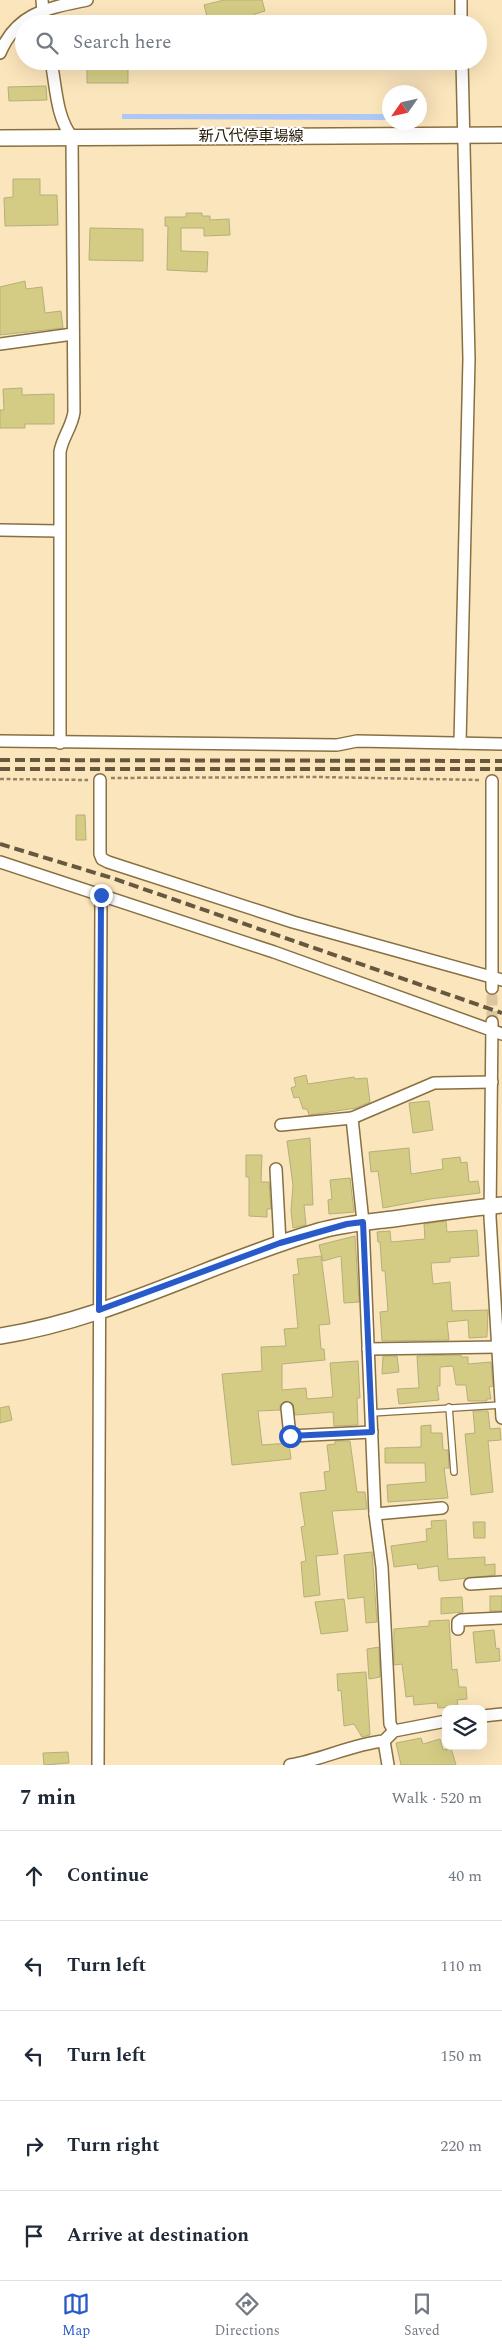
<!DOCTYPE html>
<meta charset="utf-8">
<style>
:root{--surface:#fff;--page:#f2f2f3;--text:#1f2937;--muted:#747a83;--line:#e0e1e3;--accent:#285bc9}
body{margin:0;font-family:Spectral,"Noto Sans JP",serif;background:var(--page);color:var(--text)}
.controls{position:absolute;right:15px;bottom:15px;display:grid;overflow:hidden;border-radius:10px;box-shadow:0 5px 20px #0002}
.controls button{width:45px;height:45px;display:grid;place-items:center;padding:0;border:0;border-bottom:1px solid var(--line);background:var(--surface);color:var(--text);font:25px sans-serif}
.compass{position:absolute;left:382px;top:85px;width:45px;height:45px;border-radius:50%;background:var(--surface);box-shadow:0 5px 20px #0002;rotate:236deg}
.stop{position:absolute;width:15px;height:15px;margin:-11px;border:4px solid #285bc9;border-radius:50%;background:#fff}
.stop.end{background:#285bc9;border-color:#fff;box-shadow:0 1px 5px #0008}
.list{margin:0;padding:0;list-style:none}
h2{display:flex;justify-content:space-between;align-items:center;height:65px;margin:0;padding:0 20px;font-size:21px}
h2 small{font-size:16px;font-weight:400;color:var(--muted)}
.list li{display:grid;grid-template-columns:32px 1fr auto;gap:15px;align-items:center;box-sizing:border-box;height:90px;padding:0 20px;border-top:1px solid var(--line)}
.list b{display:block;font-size:19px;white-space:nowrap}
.list em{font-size:16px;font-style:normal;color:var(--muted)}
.icon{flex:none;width:28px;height:28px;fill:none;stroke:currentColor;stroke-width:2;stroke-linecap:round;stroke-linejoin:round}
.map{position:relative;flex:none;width:502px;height:1765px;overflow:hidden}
.search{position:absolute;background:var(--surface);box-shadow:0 5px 20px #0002;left:15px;right:15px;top:15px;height:55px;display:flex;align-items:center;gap:12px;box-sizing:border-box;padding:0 18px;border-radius:28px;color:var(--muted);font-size:19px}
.sheet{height:515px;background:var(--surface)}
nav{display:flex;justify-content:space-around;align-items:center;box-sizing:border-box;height:70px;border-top:1px solid var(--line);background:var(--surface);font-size:14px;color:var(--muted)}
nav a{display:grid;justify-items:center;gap:2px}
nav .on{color:var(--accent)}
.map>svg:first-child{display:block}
.water{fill:#adc7f7}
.building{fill:#d4cc84;stroke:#b5af7a}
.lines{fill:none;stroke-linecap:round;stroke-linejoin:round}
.street-tunnel{stroke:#dac6a1;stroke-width:11;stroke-dasharray:11 5.5;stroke-linecap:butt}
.lane-casing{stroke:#887040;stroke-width:8}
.street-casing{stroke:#887040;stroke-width:14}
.secondary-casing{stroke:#887040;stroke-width:18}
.path{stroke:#958566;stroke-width:2.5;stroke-dasharray:4 2.5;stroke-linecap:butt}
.lane{stroke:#fff;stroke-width:5.5}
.street{stroke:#fff;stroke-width:11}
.secondary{stroke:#fff;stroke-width:15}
.rail{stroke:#66583e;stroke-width:4;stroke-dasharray:10 5;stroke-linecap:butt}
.route{stroke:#285bc9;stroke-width:6}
.labels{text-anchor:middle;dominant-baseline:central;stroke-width:4.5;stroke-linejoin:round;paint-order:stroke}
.street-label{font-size:15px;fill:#221805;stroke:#fff}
</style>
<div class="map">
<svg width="502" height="1765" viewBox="0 0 502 1765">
<rect width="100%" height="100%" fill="#fbe5bc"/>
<polygon class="water" points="122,114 389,114 390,120 122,119"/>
<g class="building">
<polygon points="224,0 262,0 265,11 255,14 257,24 209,24 204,5"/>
<rect x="87" y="61" width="41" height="22"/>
<polygon points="46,86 47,100 9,101 8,87"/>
<polygon points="13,179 40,179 40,195 57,195 58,225 5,226 4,198 13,197"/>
<polygon points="186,213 202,213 202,216 210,216 210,220 229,219 230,235 204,236 204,228 181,228 181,251 208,252 207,272 167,270 168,226 165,226 165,217 186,217"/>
<polygon points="90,228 143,229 143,261 89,260"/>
<polygon points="25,281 26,289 42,287 45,313 61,311 63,328 0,335 0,287"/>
<polygon points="22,388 22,395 54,394 54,424 25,424 25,428 0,428 0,410 4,410 3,389"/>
<polygon points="76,815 85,815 86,840 76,840"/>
<polygon points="306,1075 308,1084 354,1077 355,1079 367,1078 370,1102 356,1108 309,1115 307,1109 303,1109 299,1097 294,1098 291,1088 296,1086 294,1078"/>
<polygon points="429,1101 433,1130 413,1133 409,1103"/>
<polygon points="310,1138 313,1205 304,1205 306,1225 293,1228 291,1211 293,1185 287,1141"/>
<polygon points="409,1148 411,1174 443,1169 442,1159 460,1157 461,1163 467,1162 469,1182 478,1181 480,1193 430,1199 383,1208 378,1171 371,1172 369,1152"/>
<polygon points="246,1155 262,1155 261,1182 269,1182 271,1209 267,1209 267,1217 249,1216 249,1177 246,1177"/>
<polygon points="350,1178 354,1212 329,1214 328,1200 332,1199 330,1180"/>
<polygon points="446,1221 447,1232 477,1230 479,1256 450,1258 450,1262 431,1263 433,1284 450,1282 452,1311 488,1310 487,1337 469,1338 468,1320 447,1322 449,1340 382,1341 380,1312 388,1311 385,1271 382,1271 380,1242 378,1242 377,1232 390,1231 391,1242 425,1239 424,1224"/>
<polygon points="355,1236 359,1302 344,1303 341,1256 323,1261 319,1245"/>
<polygon points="321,1256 330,1324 319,1325 321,1349 324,1349 325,1360 282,1364 282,1390 306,1388 307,1399 333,1397 330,1363 358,1361 360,1398 357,1398 358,1425 334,1426 333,1412 295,1415 293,1404 286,1401 280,1405 280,1410 258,1411 262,1445 289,1443 291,1459 232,1465 222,1374 262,1371 261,1347 286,1346 284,1329 298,1328 293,1275 299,1274 297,1259"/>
<polygon points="461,1355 461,1357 468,1357 468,1364 491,1362 493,1386 489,1387 491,1399 486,1399 487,1401 468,1401 466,1385 456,1385 453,1366 440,1367 440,1386 437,1386 439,1400 399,1404 397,1389 419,1388 417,1356"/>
<polygon points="383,1356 397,1356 399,1372 382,1374"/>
<polygon points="9,1406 12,1420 0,1423 0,1408"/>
<polygon points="473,1411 488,1411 490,1429 500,1428 501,1440 488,1441 493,1492 471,1495 465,1434 475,1433"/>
<polygon points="431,1425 431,1433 442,1433 443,1450 448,1450 449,1468 444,1468 448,1498 388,1502 387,1485 426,1482 425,1463 385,1463 385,1448 421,1447 421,1426"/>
<polygon points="335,1441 350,1441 357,1492 365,1492 367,1509 332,1511 338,1554 316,1556 320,1595 304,1597 301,1562 306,1561 301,1527 305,1526 300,1493 326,1490 324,1472 330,1471 327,1445 335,1444"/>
<polygon points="446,1520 448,1559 485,1557 485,1565 495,1564 495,1575 441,1581 439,1580 438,1566 418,1569 417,1564 394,1567 391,1546 427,1541 426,1529 432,1528 431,1521"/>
<polygon points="473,1522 485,1522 485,1538 474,1538"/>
<polygon points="372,1552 377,1622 366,1623 364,1597 348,1599 344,1555"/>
<rect x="490" y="1596" width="12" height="15"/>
<polygon points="462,1597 463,1612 441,1614 441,1598"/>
<polygon points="344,1599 348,1631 321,1634 315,1602"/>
<polygon points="449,1620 452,1670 457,1669 459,1687 466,1687 467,1699 457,1700 458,1707 438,1708 437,1703 414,1705 413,1696 406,1697 402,1664 394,1665 394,1629 429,1626 429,1621"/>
<polygon points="494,1630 496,1649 499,1648 500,1661 476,1663 473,1632"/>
<polygon points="379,1647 380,1677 369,1679 367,1649"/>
<polygon points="366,1672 370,1735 362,1737 354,1724 344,1726 341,1690 338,1691 337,1674"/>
<polygon points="421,1738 423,1744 440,1739 443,1750 451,1748 456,1765 401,1765 396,1743"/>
<polygon points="68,1752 69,1763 44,1765 43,1753"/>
</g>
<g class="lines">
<polyline class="street-tunnel" points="492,1022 492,988"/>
<g class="lane-casing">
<g id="lane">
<polyline points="449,1407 454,1472"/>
<polyline points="371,1413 501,1405"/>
</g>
</g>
<g class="street-casing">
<g id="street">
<polyline points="42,0 44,24"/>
<polyline points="461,0 461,24"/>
<path d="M0 53C17 12 49 8 87 0"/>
<path d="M51 61C56 86 56 117 72 137L74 412C72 427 62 438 60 452V743"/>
<polyline points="0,344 73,334"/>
<polyline points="0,530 59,531"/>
<polyline points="0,741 337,745 357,741 502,744"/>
<polyline points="460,743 469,359 462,61"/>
<polyline points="100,780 100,854 102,859 108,862 293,922 502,980"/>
<polyline points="0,862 274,952 502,1034"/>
<polyline points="492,988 492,781"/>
<polyline points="492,1022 490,1217 502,1418"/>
<polyline points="352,1118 363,1222 375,1514 382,1567 390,1724 394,1731"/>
<polyline points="281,1125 352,1118 434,1083 492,1082"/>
<polyline points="276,1169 280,1243"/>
<polyline points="368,1349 498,1347"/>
<polyline points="287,1408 290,1436 372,1432"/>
<polyline points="375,1514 442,1508"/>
<polyline points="470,1584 502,1582"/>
<polyline points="458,1629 458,1622 461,1620 502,1618"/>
<polyline points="483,1716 502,1714"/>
<polyline points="384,1741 388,1765"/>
<polyline points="98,1765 101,895"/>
<path d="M290 1765C322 1760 352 1744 384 1741L394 1731 446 1721"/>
</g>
</g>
<g class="secondary-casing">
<g id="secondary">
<polyline points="0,138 502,135"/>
<path d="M0 1336C111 1319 212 1262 319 1231 343 1224 368 1222 393 1219 429 1214 466 1209 502 1205"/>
</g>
</g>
<g class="path">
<polyline points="111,778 318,777 481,780"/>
<polyline points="0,779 88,780"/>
</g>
<use href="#lane" class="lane"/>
<use href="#street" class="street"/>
<use href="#secondary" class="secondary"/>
<g class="rail">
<polyline points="0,760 502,761"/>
<polyline points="0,769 502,769"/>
<polyline points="0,844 112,878 502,1013"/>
</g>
</g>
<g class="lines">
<polyline class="route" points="101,895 99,1310 280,1243 347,1224 363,1222 372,1432 290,1436"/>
</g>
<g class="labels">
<g class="street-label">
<text x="251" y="136">新八代停車場線</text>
</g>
</g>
</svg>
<div class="controls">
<button><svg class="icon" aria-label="layers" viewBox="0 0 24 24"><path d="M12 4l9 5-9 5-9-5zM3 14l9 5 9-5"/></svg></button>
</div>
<svg class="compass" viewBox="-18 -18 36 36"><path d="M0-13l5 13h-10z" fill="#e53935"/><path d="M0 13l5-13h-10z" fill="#747a83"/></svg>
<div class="stop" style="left:290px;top:1436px"></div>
<div class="stop end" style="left:101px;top:895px"></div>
<div class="search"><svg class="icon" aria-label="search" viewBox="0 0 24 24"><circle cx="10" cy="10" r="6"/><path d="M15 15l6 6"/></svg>Search here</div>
</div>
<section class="sheet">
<h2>7 min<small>Walk · 520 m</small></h2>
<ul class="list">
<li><svg class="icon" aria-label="ahead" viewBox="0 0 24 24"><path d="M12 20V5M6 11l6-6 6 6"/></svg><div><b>Continue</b></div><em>40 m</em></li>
<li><svg class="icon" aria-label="left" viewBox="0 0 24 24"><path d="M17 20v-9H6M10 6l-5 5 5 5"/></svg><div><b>Turn left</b></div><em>110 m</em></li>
<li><svg class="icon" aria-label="left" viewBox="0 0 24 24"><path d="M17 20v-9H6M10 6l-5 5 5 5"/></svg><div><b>Turn left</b></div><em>150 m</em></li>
<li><svg class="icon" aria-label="right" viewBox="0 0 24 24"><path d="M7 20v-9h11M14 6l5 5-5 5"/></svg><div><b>Turn right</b></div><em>220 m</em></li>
<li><svg class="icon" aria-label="arrive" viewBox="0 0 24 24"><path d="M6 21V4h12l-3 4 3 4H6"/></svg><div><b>Arrive at destination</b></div></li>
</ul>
</section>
<nav>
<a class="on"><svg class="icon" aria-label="map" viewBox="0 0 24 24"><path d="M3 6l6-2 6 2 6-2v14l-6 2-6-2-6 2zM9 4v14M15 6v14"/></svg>Map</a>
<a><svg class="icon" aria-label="directions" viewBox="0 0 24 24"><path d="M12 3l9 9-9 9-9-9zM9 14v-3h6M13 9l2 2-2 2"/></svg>Directions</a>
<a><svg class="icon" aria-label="saved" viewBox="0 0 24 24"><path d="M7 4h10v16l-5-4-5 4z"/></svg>Saved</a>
</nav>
